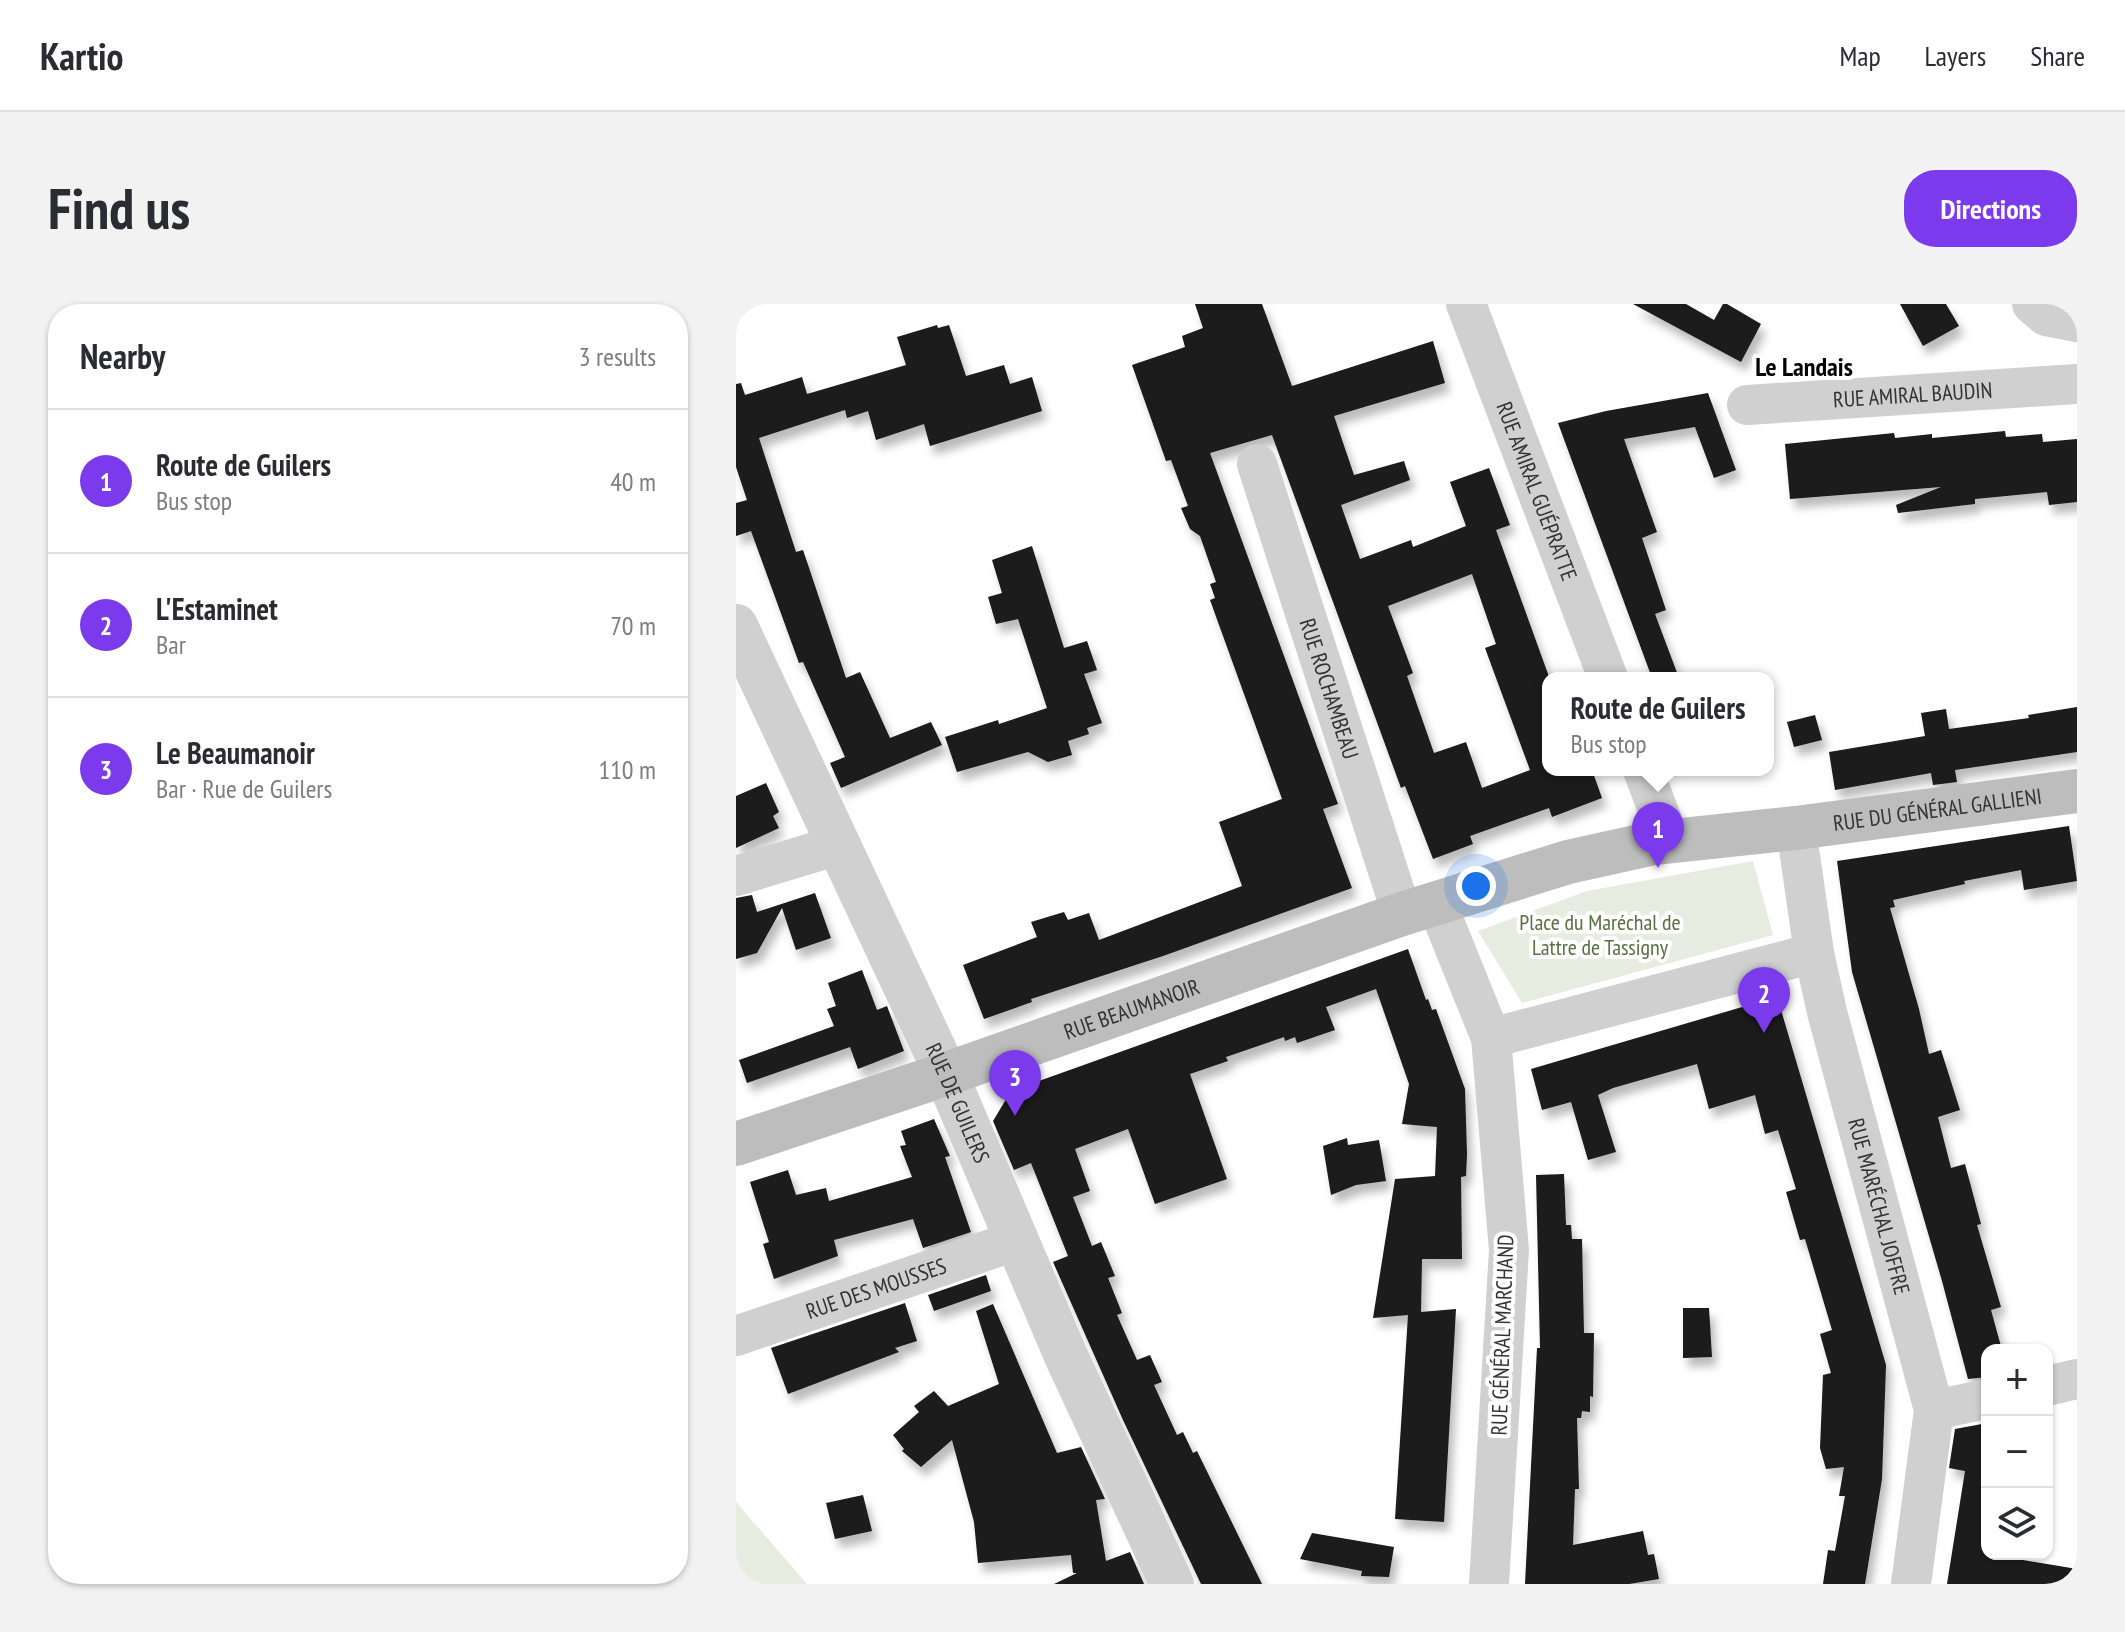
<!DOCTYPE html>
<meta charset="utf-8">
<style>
:root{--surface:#fff;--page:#f2f2f3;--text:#2b2b33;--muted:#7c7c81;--line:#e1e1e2;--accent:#7c3aed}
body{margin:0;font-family:"PT Sans Narrow",sans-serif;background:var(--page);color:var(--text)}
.controls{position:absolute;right:24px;bottom:24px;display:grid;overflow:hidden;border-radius:16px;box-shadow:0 2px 6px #0004}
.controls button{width:72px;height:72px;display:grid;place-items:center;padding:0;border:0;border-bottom:2px solid var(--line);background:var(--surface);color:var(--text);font:40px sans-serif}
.you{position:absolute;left:740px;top:582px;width:28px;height:28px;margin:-20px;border:6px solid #fff;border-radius:50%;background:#1a73e8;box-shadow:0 0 0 12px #1a73e833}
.badge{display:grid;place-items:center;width:52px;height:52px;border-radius:50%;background:var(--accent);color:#fff;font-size:26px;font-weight:700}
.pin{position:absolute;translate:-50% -66px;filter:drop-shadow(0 2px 4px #0008)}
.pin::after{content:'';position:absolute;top:42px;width:28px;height:24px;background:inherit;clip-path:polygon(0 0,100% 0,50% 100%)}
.popup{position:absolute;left:806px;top:368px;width:232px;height:104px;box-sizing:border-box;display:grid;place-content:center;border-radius:16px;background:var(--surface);filter:drop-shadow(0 2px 6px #0005);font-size:26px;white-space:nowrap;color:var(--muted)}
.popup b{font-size:30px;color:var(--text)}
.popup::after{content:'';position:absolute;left:50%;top:100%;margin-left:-16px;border:16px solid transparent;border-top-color:var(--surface)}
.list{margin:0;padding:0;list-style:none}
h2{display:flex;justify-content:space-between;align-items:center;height:104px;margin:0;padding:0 32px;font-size:34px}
h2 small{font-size:26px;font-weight:400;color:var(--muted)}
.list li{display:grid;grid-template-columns:52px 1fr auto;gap:24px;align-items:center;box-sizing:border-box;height:144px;padding:0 32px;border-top:2px solid var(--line)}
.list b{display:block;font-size:30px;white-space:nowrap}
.list p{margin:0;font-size:26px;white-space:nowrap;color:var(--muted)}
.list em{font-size:26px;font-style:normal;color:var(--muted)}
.icon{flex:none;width:44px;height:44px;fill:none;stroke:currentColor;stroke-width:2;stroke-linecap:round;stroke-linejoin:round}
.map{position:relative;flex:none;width:1341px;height:1280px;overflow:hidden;border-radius:32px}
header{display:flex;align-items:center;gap:48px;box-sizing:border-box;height:112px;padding:0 40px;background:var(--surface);border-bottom:2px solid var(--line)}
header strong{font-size:38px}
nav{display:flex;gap:44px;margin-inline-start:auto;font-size:28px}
.intro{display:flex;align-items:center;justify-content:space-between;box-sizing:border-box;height:192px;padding:0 48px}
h1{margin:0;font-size:56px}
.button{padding:20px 36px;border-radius:32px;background:var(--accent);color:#fff;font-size:28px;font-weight:700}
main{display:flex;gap:48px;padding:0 48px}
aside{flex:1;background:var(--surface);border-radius:32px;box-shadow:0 2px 6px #0004}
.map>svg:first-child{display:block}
.green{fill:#e6ecdf}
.building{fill:#1a1a1a;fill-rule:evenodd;filter:url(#shadow)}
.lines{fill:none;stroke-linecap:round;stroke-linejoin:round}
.path{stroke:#cdcdcd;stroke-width:5;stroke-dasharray:4 4;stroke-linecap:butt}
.minor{stroke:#d0d0d0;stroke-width:40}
.tertiary{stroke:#d0d0d0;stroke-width:44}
.secondary{stroke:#bdbdbd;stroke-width:44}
.labels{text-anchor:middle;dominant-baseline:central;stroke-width:8;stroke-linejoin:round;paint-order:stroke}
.street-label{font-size:22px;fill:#333;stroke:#fff}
.park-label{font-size:22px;fill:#56703f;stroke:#fff}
.quarter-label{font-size:26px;font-weight:bold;fill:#000;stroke:#fff}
</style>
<header>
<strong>Kartio</strong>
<nav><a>Map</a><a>Layers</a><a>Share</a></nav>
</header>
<div class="intro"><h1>Find us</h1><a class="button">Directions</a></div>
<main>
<aside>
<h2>Nearby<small>3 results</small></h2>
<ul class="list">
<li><span class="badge">1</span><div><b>Route de Guilers</b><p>Bus stop</p></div><em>40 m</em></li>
<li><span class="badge">2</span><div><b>L'Estaminet</b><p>Bar</p></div><em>70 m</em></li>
<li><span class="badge">3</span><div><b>Le Beaumanoir</b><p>Bar · Rue de Guilers</p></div><em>110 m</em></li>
</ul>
</aside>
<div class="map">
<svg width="1341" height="1280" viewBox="0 0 1341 1280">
<defs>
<filter id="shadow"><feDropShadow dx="5" dy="9" stdDeviation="4" flood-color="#0004"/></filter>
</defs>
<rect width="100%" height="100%" fill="#fff"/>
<g class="green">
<polygon points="1017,557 1037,631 786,699 742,627 851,587"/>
<polygon points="0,1198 71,1280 0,1280"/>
</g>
<g class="building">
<path d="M459 0H526L556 82 697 37 709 79 598 112 618 171 668 157 674 176 605 201 624 255 675 236 677 243 730 222 714 178 753 164 774 221 760 226 812 370V466H856L866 494 816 513 813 504 734 532 737 540 697 555 669 482 665 484 536 131 474 149 602 500 587 505 616 584 427 652 295 695 296 698 248 715 227 661 301 633 295 618 328 608 332 616 353 609 363 636 506 582 483 518 546 495 474 296 479 294 474 280 480 278 464 232 454 225 445 204 452 202 435 156 430 157 396 61 449 43 446 32 467 24ZM736 270 760 340 749 344 794 466 746 484 730 438 698 449 671 372 677 369 652 302Z"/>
<polygon points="897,0 950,0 978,16 987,0 991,0 1025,20 1005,58"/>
<polygon points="1164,0 1210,0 1223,22 1187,42"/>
<polygon points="201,21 202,24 213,21 230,72 268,61 274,80 296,73 306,107 194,142 188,120 140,136 132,107 111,114 109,106 23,134 60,248 67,246 110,374 124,368 154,434 195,418 206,441 105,484 94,459 109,453 67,358 63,359 15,227 0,232 0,199 11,196 0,163 0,80 5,79 9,91 66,73 71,90 170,61 161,33"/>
<polygon points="972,89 1000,166 978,174 959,123 888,135 921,228 906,234 930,306 919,310 943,374 916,374 822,119 870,107"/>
<polygon points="1269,127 1270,133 1306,130 1307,138 1341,135 1341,198 1313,201 1311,188 1239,195 1239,200 1162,209 1160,201 1205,183 1054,195 1049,140 1158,129 1159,134 1196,130 1196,134"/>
<polygon points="296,242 328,344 351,337 361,366 348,370 366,419 351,424 353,430 332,437 336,451 312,458 292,448 221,468 209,433 262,416 263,420 311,404 282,315 260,320 252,293 266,289 256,256"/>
<polygon points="1341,403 1341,448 1219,466 1221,478 1197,481 1195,469 1099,486 1093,448 1189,432 1185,409 1210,405 1213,425 1293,414 1292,411"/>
<polygon points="1079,411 1086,436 1058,443 1051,418"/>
<polygon points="30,479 43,508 37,512 43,524 0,544 0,492"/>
<polygon points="1333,522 1341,577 1288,586 1285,566 1228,577 1229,580 1157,596 1159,603 1154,604 1183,705 1193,750 1205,746 1224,806 1202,813 1215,864 1229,860 1245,920 1241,921 1265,1003 1255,1006 1266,1046 1251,1046 1251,1073 1232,1075 1206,977 1116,668 1101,557"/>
<polygon points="79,589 95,634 60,646 46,604 21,649 0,655 0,594 16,591 21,608"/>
<polygon points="672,645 690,696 692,695 696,706 700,705 729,785 731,850 730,872 725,873 726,955 686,955 685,1008 720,1005 708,1218 659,1215 672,1011 637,1014 659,875 699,872 701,823 666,820 673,780 640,685 590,703 599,726 561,739 559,733 549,737 548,733 490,753 492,757 454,770 491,875 419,900 392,825 339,845 354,887 337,893 356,942 365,938 379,972 372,974 386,1009 381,1011 401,1056 414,1051 426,1078 418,1081 441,1131 447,1128 457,1149 461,1147 526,1280 465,1280 387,1116 317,958 332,952 295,859 278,866 257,817 275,787"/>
<polygon points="126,666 141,706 151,702 168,747 122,765 114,743 11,779 3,756 98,722 91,705 100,702 92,679"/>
<polygon points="1030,696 1045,706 1150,1061 1146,1175 1129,1280 1087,1280 1092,1246 1099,1247 1109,1192 1103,1192 1108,1163 1090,1165 1084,1144 1087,1071 1095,1069 1084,1030 1096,1026 1069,935 1064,936 1050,888 1060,885 1042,826 1029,830 1019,791 973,805 961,760 877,784 862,791 880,848 852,856 835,798 806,806 795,765"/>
<polygon points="198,815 214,852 209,853 235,928 187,944 177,915 98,936 102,952 38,975 27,940 33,938 14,878 52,866 60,891 90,884 93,897 176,873 164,842 170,841 165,827"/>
<polygon points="611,834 612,841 643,836 650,877 620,881 595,891 587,842"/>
<polygon points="828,870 830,921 835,921 836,935 846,935 848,1029 858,1029 857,1093 854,1092 854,1108 846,1107 845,1114 841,1114 843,1185 839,1185 837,1241 907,1227 912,1251 918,1250 923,1275 893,1280 789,1280 801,1044 804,1044 800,871"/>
<polygon points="250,971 255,987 198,1007 192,991"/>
<polygon points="169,999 181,1037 159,1044 163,1048 52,1090 35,1044"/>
<polygon points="257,1000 321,1149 345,1143 369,1195 360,1196 370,1257 394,1248 408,1280 318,1280 341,1269 337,1269 335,1251 242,1259 238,1218 216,1136 185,1163 166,1147 168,1145 157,1131 183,1108 178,1102 198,1087 212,1102 263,1080 240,1007"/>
<polygon points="947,1004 973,1004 976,1053 947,1054"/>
<polygon points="1246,1120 1251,1120 1251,1250 1341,1265 1341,1280 1211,1280 1229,1167 1213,1164 1219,1125"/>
<polygon points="127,1191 136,1227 99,1235 90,1199"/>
<polygon points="576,1229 658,1243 653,1273 625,1272 626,1267 564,1255"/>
</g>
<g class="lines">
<polyline class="path" points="0,1272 8,1280"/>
<g class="minor">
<path id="s1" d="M730 0 872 374"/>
<polyline points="1296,0 1310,12 1341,18"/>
<path id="s2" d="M1011 101 1341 80"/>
<path id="s3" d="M521 160 666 610"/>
<polyline points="907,466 934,538"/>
<path id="s4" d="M1060 524 1078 649 1091 708 1198 1106 1175 1280"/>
<polyline points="0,572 102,541"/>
<polyline points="701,600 755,734 773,946 753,1280"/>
<polyline points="755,734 1078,649"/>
<path id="s5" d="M0 1032 279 937"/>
<polyline points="1311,1082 1341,1075"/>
<polyline points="1198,1106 1251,1095"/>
</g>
<path class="tertiary" id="s6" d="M0 322 210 770 330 1052 436 1280"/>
<path class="secondary" id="s7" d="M0 840 210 770 666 610 832 558 918 539 1060 524 1341 487"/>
</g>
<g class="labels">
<g class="street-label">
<text stroke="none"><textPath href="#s2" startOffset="166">RUE AMIRAL BAUDIN</textPath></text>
<text stroke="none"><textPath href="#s1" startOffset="200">RUE AMIRAL GUÉPRATTE</textPath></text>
<text stroke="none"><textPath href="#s3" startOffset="236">RUE ROCHAMBEAU</textPath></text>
<text stroke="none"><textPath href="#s7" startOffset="1252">RUE DU GÉNÉRAL GALLIENI</textPath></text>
<text stroke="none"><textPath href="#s7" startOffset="418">RUE BEAUMANOIR</textPath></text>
<text stroke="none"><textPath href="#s6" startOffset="526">RUE DE GUILERS</textPath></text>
<text stroke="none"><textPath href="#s4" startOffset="388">RUE MARÉCHAL JOFFRE</textPath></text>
<text stroke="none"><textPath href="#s5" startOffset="148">RUE DES MOUSSES</textPath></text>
<text transform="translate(766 1031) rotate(-88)">RUE GÉNÉRAL MARCHAND</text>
</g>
<g class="park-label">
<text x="864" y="618">Place du Maréchal de<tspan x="864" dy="25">Lattre de Tassigny</tspan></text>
</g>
<g class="quarter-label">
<text x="1068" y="62">Le Landais</text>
</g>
</g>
</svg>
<div class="controls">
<button>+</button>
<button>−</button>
<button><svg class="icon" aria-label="layers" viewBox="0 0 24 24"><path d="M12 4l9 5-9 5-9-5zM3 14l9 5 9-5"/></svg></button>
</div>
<div class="you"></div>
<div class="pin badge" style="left:922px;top:564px">1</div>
<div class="popup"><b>Route de Guilers</b>Bus stop</div>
<div class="pin badge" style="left:1028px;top:729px">2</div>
<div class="pin badge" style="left:279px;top:812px">3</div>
</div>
</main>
